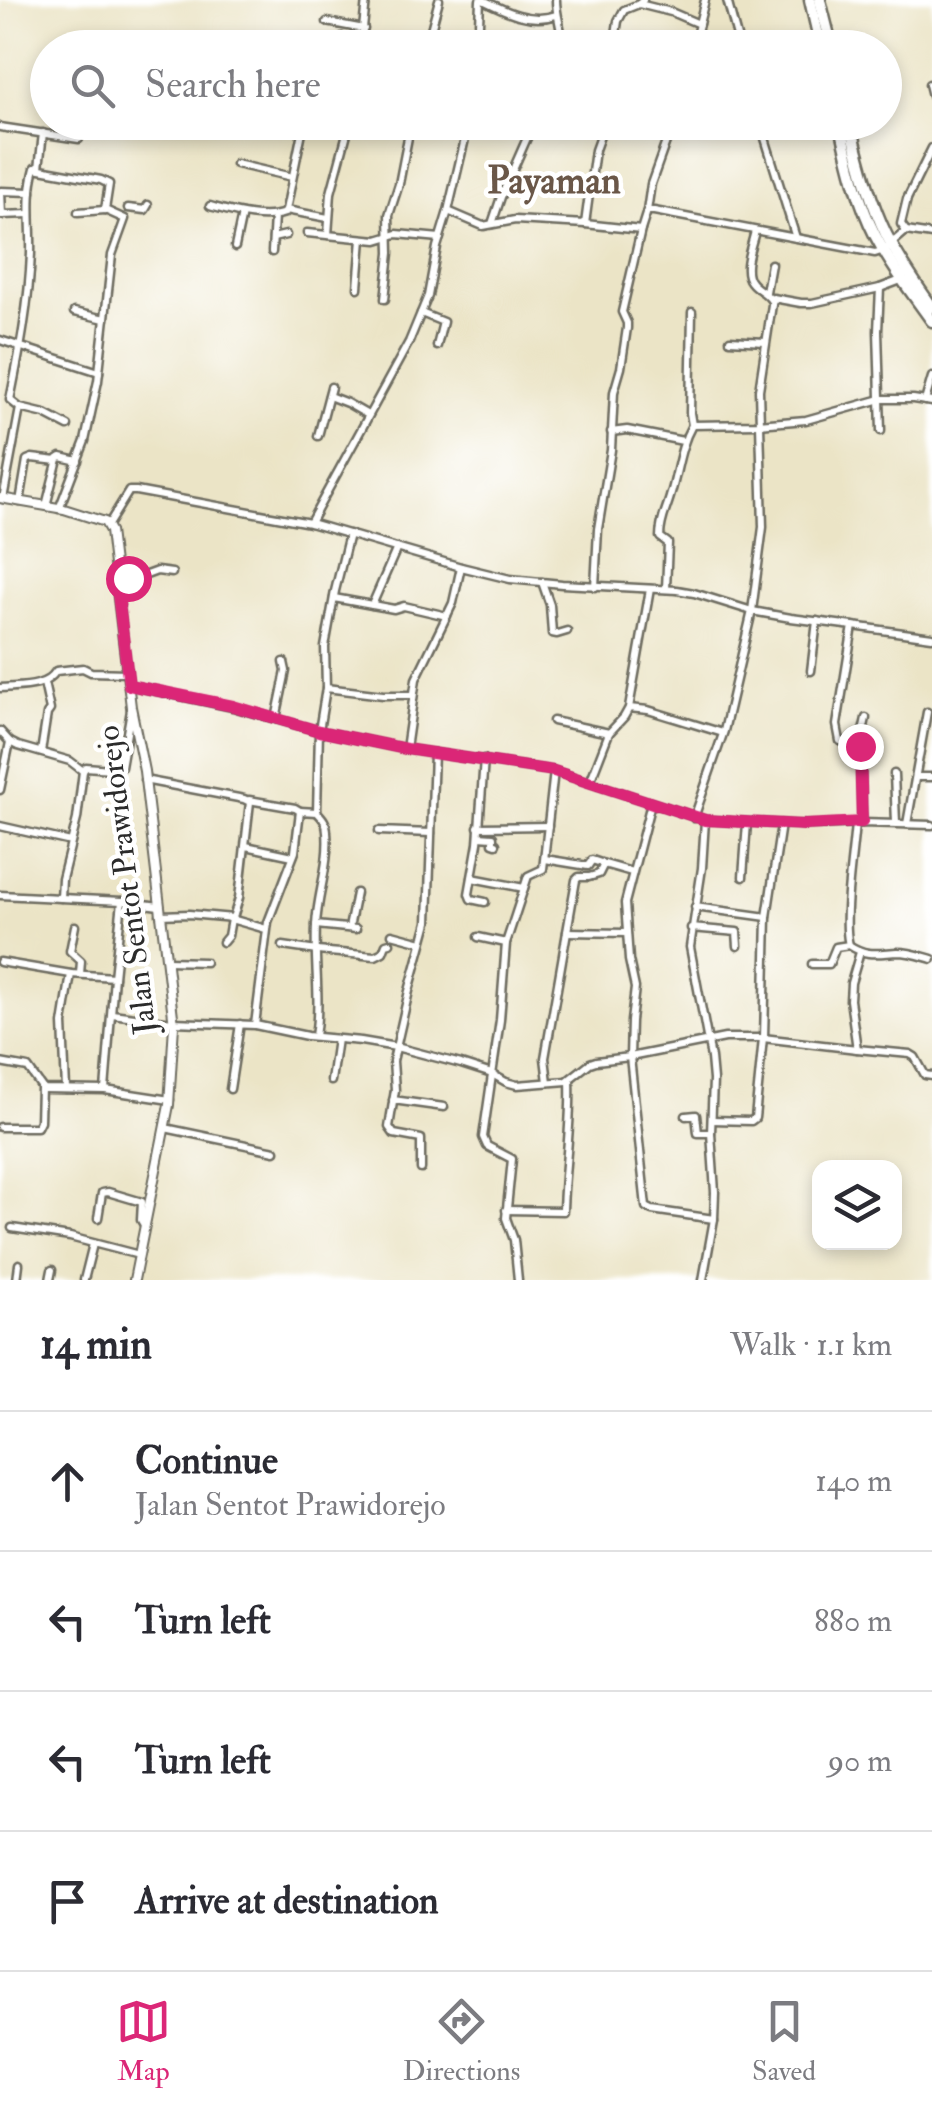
<!DOCTYPE html>
<meta charset="utf-8">
<style>
:root{--surface:#fff;--page:#f7f7f7;--text:#2b2b33;--muted:#7c7c81;--line:#e1e1e2;--accent:#db2777}
body{margin:0;font-family:"IM FELL Double Pica",serif;background:var(--page);color:var(--text)}
.controls{position:absolute;right:30px;bottom:30px;display:grid;overflow:hidden;border-radius:20px;box-shadow:0 5px 15px #0003}
.controls button{width:90px;height:90px;display:grid;place-items:center;padding:0;border:0;border-bottom:2px solid var(--line);background:var(--surface);color:var(--text);font:50px sans-serif}
.stop{position:absolute;width:30px;height:30px;margin:-22px;border:8px solid #db2777;border-radius:50%;background:#fff}
.stop.end{background:#db2777;border-color:#fff;box-shadow:0 2px 10px #0008}
.list{margin:0;padding:0;list-style:none}
h2{display:flex;justify-content:space-between;align-items:center;height:130px;margin:0;padding:0 40px;font-size:42px}
h2 small{font-size:32px;font-weight:400;color:var(--muted)}
.list li{display:grid;grid-template-columns:65px 1fr auto;gap:30px;align-items:center;box-sizing:border-box;height:140px;padding:0 40px;border-top:2px solid var(--line)}
.list b{display:block;font-size:38px;white-space:nowrap}
.list p{margin:0;font-size:32px;white-space:nowrap;color:var(--muted)}
.list em{font-size:32px;font-style:normal;color:var(--muted)}
.icon{flex:none;width:55px;height:55px;fill:none;stroke:currentColor;stroke-width:2;stroke-linecap:round;stroke-linejoin:round}
.map{position:relative;flex:none;width:932px;height:1280px;overflow:hidden}
.search{position:absolute;background:var(--surface);box-shadow:0 5px 15px #0003;left:30px;right:30px;top:30px;height:110px;display:flex;align-items:center;gap:25px;box-sizing:border-box;padding:0 35px;border-radius:55px;color:var(--muted);font-size:38px}
.sheet{height:690px;background:var(--surface)}
nav{display:flex;justify-content:space-around;align-items:center;box-sizing:border-box;height:140px;border-top:2px solid var(--line);background:var(--surface);font-size:28px;color:var(--muted)}
nav a{display:grid;justify-items:center;gap:5px}
nav .on{color:var(--accent)}
.map>svg:first-child{display:block}
.lines{fill:none;stroke-linecap:round;stroke-linejoin:round}
.minor-casing{stroke:#6e6c61;stroke-width:11}
.secondary-casing{stroke:#6e6c61;stroke-width:12}
.trunk-casing{stroke:#6e6c61;stroke-width:15}
.minor{stroke:#fff;stroke-width:6}
.secondary{stroke:#fff;stroke-width:8}
.trunk{stroke:#fff;stroke-width:10}
.route{stroke:#db2777;stroke-width:12}
.labels{text-anchor:middle;dominant-baseline:central;stroke-width:9;stroke-linejoin:round;paint-order:stroke}
.street-label{font-size:32px;fill:#2b2b2b;stroke:#fff}
.quarter-label{font-size:38px;font-weight:bold;fill:#6a5748;stroke:#fff}
</style>
<div class="map">
<svg width="932" height="1280" viewBox="0 0 932 1280">
<rect width="100%" height="100%" fill="#fff"/>
<filter id="ink" filterUnits="userSpaceOnUse"><feTurbulence type="fractalNoise" baseFrequency=".01" numOctaves="2"/><feDisplacementMap in="SourceGraphic" scale="20" xChannelSelector="R" yChannelSelector="G"/><feConvolveMatrix kernelMatrix="1 2 1 2 8 2 1 2 1" color-interpolation-filters="sRGB"/></filter>
<filter id="wash" filterUnits="userSpaceOnUse"><feTurbulence type="fractalNoise" baseFrequency=".0048" numOctaves="4" result="noise"/><feDisplacementMap in="SourceGraphic" scale="40" xChannelSelector="R" yChannelSelector="G"/><feGaussianBlur stdDeviation="2.25" result="paint"/><feColorMatrix in="noise" values="0 0 0 0 0 0 0 0 0 0 0 0 0 0 0 0 0 1.4 0 .05"/><feComposite in="paint" operator="in"/></filter>
<g filter="url(#wash)">
<rect width="100%" height="100%" fill="#ebe4c6"/>
</g>
<g filter="url(#ink)">
<g class="lines">
<g class="minor-casing">
<g id="minor">
<path d="M483 0C505 11 531 24 556 15"/>
<path d="M556 0C556 17 563 30 562 48"/>
<polyline points="727,0 740,48"/>
<polyline points="639,4 671,12 699,24"/>
<polyline points="327,22 364,29"/>
<polyline points="342,37 348,45 361,46"/>
<polyline points="361,48 366,0"/>
<polyline points="426,48 439,0"/>
<polyline points="478,48 480,0"/>
<polyline points="614,48 618,21 624,10 639,4 643,0"/>
<polyline points="693,48 705,0"/>
<polyline points="929,84 932,96"/>
<polyline points="304,122 286,210 328,218"/>
<polyline points="469,122 448,211 483,226 515,220 585,224 641,230 647,211 654,211 875,253 884,250 906,231 932,235"/>
<polyline points="760,122 796,238"/>
<polyline points="0,127 79,139"/>
<polyline points="531,129 551,132"/>
<polyline points="236,164 292,177"/>
<polyline points="39,168 43,133"/>
<path d="M210 206C233 212 262 221 285 213L286 210"/>
<polyline points="128,208 145,210 148,205"/>
<polyline points="647,211 651,184 673,122"/>
<polyline points="78,212 105,210"/>
<polyline points="1,215 30,214"/>
<polyline points="2,215 1,191 31,192"/>
<polyline points="492,224 501,197 534,122"/>
<polyline points="585,224 595,150 605,122"/>
<path d="M755 231C752 245 741 270 751 282 757 290 765 291 771 300"/>
<polyline points="906,231 901,224 907,199 932,148"/>
<polyline points="307,233 377,240 397,234 440,238"/>
<polyline points="328,235 331,193 350,122"/>
<polyline points="273,238 286,235"/>
<polyline points="235,247 242,214"/>
<polyline points="272,252 274,216"/>
<polyline points="358,288 362,239"/>
<polyline points="880,288 878,331 881,431"/>
<polyline points="766,292 771,264"/>
<polyline points="385,299 390,253 389,215 399,184 411,122"/>
<polyline points="74,312 105,319"/>
<polyline points="692,312 690,413 692,425"/>
<polyline points="421,313 443,322 437,346"/>
<polyline points="0,340 99,372"/>
<polyline points="730,340 765,342"/>
<polyline points="329,396 347,403 368,415"/>
<polyline points="925,401 932,377"/>
<polyline points="20,408 45,414 68,426"/>
<polyline points="611,432 627,430 683,441"/>
<polyline points="318,436 331,387"/>
<path d="M3 499 20 408 10 400C20 351 29 304 31 253 32 225 27 196 35 168L101 180 109 184 105 210 125 219 112 255 98 381 85 441 59 509"/>
<polyline points="20,502 27,460 32,458 57,461"/>
<polyline points="46,506 58,459 61,457 78,461"/>
<polyline points="310,523 409,342 428,296 437,247 448,211"/>
<polyline points="108,525 129,491 136,491 310,523 461,567 510,579 562,584 677,590 694,593 752,611 763,527 759,390 773,298 801,303 812,303 880,288 901,280"/>
<polyline points="115,578 138,578 157,571 172,573"/>
<polyline points="542,582 550,605 552,633 557,634 567,631"/>
<polyline points="595,587 598,529 611,450 614,392 621,368 627,328 627,323 622,312 641,230"/>
<path d="M666 589 668 543 660 537C660 521 666 511 670 497 678 472 679 448 692 425L758 424 806 420 881 399H913L932 402"/>
<polyline points="334,598 394,609 404,606 447,616"/>
<polyline points="372,605 397,548"/>
<polyline points="853,626 932,637"/>
<polyline points="811,671 817,621"/>
<polyline points="129,685 233,707 319,731 406,749 554,771 705,820 805,825 862,823 932,825"/>
<path d="M0 688C20 686 45 689 56 671L83 668 91 672 127 673"/>
<polyline points="326,688 383,695 413,695"/>
<polyline points="629,708 648,710 723,733"/>
<polyline points="276,719 286,671 284,662"/>
<polyline points="553,721 609,733"/>
<polyline points="0,731 10,742 18,746 70,761 83,771"/>
<polyline points="860,745 866,718"/>
<polyline points="406,749 416,679 453,603 461,567"/>
<polyline points="41,752 47,714 50,710 44,683"/>
<polyline points="484,759 478,843 469,894 471,899 485,902"/>
<polyline points="894,774 896,823"/>
<polyline points="916,777 932,777"/>
<polyline points="144,780 244,799 250,802 239,898 233,918 189,914 160,915"/>
<polyline points="590,782 609,733 624,717 629,708 650,589"/>
<polyline points="0,790 10,742"/>
<polyline points="249,800 295,808 300,811"/>
<polyline points="651,803 625,903 629,960 635,988 631,1021 630,1057 646,1207 652,1210 714,1219"/>
<polyline points="694,818 724,731 752,611 791,618 853,626 837,725 840,741 860,745 862,823"/>
<polyline points="907,824 927,712"/>
<polyline points="0,826 71,842"/>
<polyline points="478,827 548,826"/>
<polyline points="379,831 431,833"/>
<polyline points="479,836 493,837 493,843 496,844"/>
<polyline points="246,846 293,856"/>
<polyline points="545,859 588,866 592,860 604,864"/>
<polyline points="743,877 747,823"/>
<polyline points="472,878 524,888"/>
<polyline points="0,895 61,898 62,879 77,819 83,771 86,767 111,769 121,767 131,710"/>
<polyline points="61,898 122,901 159,906"/>
<polyline points="695,907 767,917"/>
<polyline points="316,925 356,929"/>
<polyline points="75,926 70,951 81,961 80,974"/>
<polyline points="349,928 356,893"/>
<polyline points="691,928 737,932 738,946"/>
<polyline points="567,932 626,933"/>
<polyline points="392,934 422,942"/>
<polyline points="478,937 506,943"/>
<polyline points="223,942 228,936 231,919 266,929"/>
<path d="M849 945C842 919 853 853 855 823"/>
<polyline points="283,946 317,951 375,956 383,952 386,944 390,943"/>
<polyline points="167,961 205,962"/>
<polyline points="0,962 71,974 114,977 105,1090"/>
<path d="M812 964H829L836 947 849 945C867 957 878 953 898 952 910 952 921 956 932 959"/>
<polyline points="114,977 122,901"/>
<polyline points="112,1014 173,1022 255,1025 307,1036 361,1041 396,1047 461,1064 492,1074 506,1082 517,1085 567,1081 590,1063 596,1061 630,1057 725,1038 763,1038 857,1049 850,1000 851,983 860,952"/>
<polyline points="255,1025 268,922 295,852 300,811 317,812 319,731 326,688 325,647 335,591 349,534"/>
<path d="M315 1036C321 999 314 963 316 926 317 895 330 864 327 832 327 823 323 818 317 812"/>
<polyline points="764,1038 767,917 781,824"/>
<polyline points="857,1049 910,1054 915,1057 925,1075 932,1076"/>
<polyline points="0,1063 28,1068 43,1089 105,1090 170,1100"/>
<polyline points="331,1081 337,1039"/>
<polyline points="548,1082 545,1058 576,880 579,877 589,877 599,874 604,864 632,872"/>
<polyline points="66,1089 63,1024 71,974"/>
<polyline points="230,1089 240,1024"/>
<polyline points="393,1100 444,1107"/>
<polyline points="686,1116 696,1115 698,1133 711,1133"/>
<polyline points="712,1120 751,1121 755,1118 763,1038"/>
<polyline points="0,1127 37,1127 40,1121 41,1088"/>
<polyline points="165,1128 275,1151"/>
<polyline points="421,1169 421,1139 394,1134 389,1127 395,1090 393,1061 409,991 428,922 434,753"/>
<path d="M506 1210 563 1211C564 1167 572 1124 570 1080"/>
<polyline points="98,1218 102,1193 108,1192 142,1202 141,1220 144,1225"/>
<polyline points="12,1228 70,1237 139,1255"/>
<polyline points="17,1280 19,1264"/>
<polyline points="50,1280 52,1270"/>
<polyline points="84,1280 93,1244"/>
<polyline points="518,1280 514,1240 506,1218 512,1159 487,1146 483,1137 500,1020 506,943 528,876 543,869 554,771"/>
<polyline points="703,1280 714,1219 715,1192 711,1133 713,1080 711,1058 690,947 702,868 705,820"/>
</g>
</g>
<g class="secondary-casing">
<polyline id="secondary" points="0,498 64,509 105,522 110,531 131,707 144,771 174,1025 169,1105 134,1280"/>
</g>
<g class="trunk-casing">
<g id="trunk">
<polyline points="810,0 821,48"/>
<polyline points="820,0 832,48"/>
<path d="M840 122C849 160 857 200 875 235 891 266 912 293 932 321"/>
<path d="M850 122C860 160 869 199 886 234 899 260 915 283 932 307"/>
</g>
</g>
<use href="#minor" class="minor"/>
<use href="#secondary" class="secondary"/>
<use href="#trunk" class="trunk"/>
</g>
</g>
<g class="lines" filter="url(#ink)">
<polyline class="route" points="128,578 116,578 129,685 233,706 319,731 406,749 554,771 705,820 805,825 862,822 860,746"/>
</g>
<g class="labels">
<g class="street-label">
<text transform="translate(127 880) rotate(-97)">Jalan Sentot Prawidorejo</text>
</g>
<g class="quarter-label">
<text x="554" y="181">Payaman</text>
</g>
</g>
</svg>
<div class="controls">
<button><svg class="icon" aria-label="layers" viewBox="0 0 24 24"><path d="M12 4l9 5-9 5-9-5zM3 14l9 5 9-5"/></svg></button>
</div>
<div class="stop" style="left:128px;top:578px"></div>
<div class="stop end" style="left:860px;top:746px"></div>
<div class="search"><svg class="icon" aria-label="search" viewBox="0 0 24 24"><circle cx="10" cy="10" r="6"/><path d="M15 15l6 6"/></svg>Search here</div>
</div>
<section class="sheet">
<h2>14 min<small>Walk · 1.1 km</small></h2>
<ul class="list">
<li><svg class="icon" aria-label="ahead" viewBox="0 0 24 24"><path d="M12 20V5M6 11l6-6 6 6"/></svg><div><b>Continue</b><p>Jalan Sentot Prawidorejo</p></div><em>140 m</em></li>
<li><svg class="icon" aria-label="left" viewBox="0 0 24 24"><path d="M17 20v-9H6M10 6l-5 5 5 5"/></svg><div><b>Turn left</b></div><em>880 m</em></li>
<li><svg class="icon" aria-label="left" viewBox="0 0 24 24"><path d="M17 20v-9H6M10 6l-5 5 5 5"/></svg><div><b>Turn left</b></div><em>90 m</em></li>
<li><svg class="icon" aria-label="arrive" viewBox="0 0 24 24"><path d="M6 21V4h12l-3 4 3 4H6"/></svg><div><b>Arrive at destination</b></div></li>
</ul>
</section>
<nav>
<a class="on"><svg class="icon" aria-label="map" viewBox="0 0 24 24"><path d="M3 6l6-2 6 2 6-2v14l-6 2-6-2-6 2zM9 4v14M15 6v14"/></svg>Map</a>
<a><svg class="icon" aria-label="directions" viewBox="0 0 24 24"><path d="M12 3l9 9-9 9-9-9zM9 14v-3h6M13 9l2 2-2 2"/></svg>Directions</a>
<a><svg class="icon" aria-label="saved" viewBox="0 0 24 24"><path d="M7 4h10v16l-5-4-5 4z"/></svg>Saved</a>
</nav>
